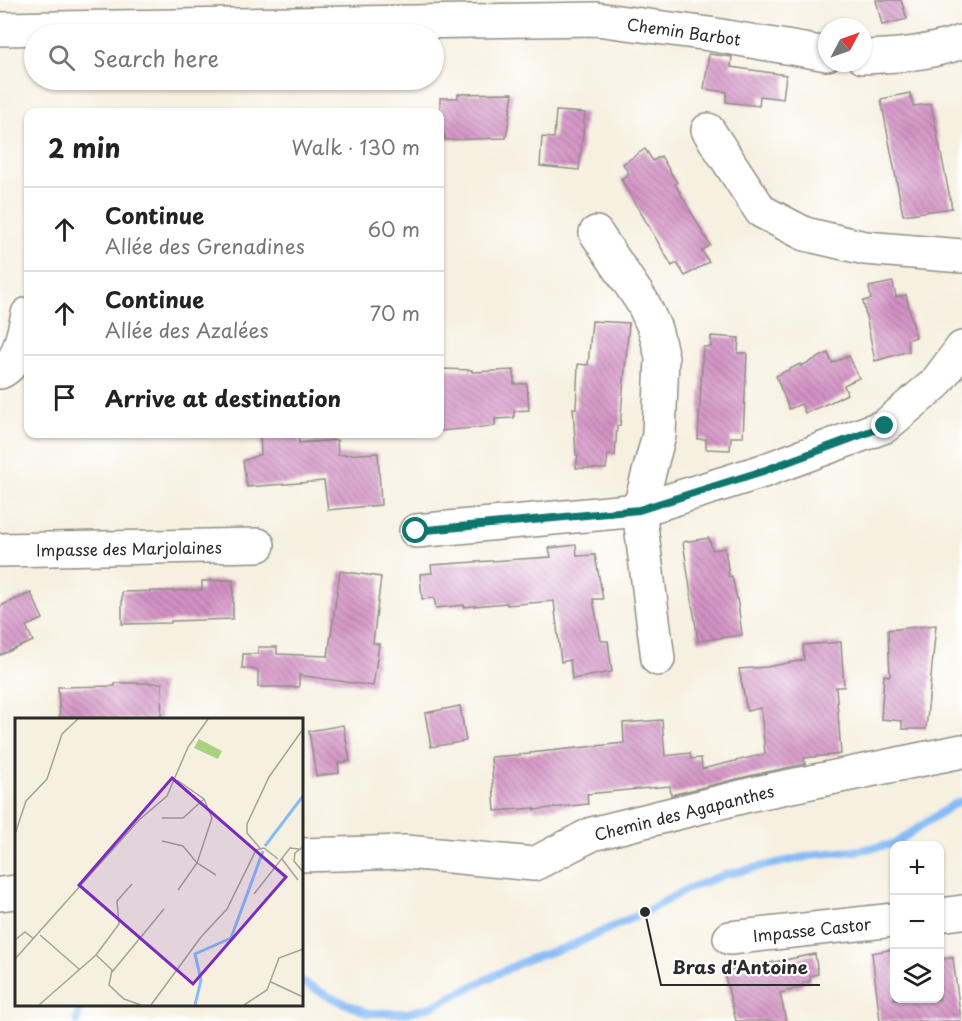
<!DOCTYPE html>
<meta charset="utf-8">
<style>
:root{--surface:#fff;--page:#f2f2f2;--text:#222;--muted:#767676;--line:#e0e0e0}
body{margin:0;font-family:"Playpen Sans",sans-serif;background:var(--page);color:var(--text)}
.controls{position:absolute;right:18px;bottom:18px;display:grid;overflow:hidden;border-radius:12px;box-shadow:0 2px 4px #0004}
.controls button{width:54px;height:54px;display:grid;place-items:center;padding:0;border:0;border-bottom:2px solid var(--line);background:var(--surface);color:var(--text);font:30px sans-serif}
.compass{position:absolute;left:818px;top:18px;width:54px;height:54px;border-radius:50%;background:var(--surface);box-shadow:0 2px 4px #0004;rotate:49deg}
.stop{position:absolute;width:18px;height:18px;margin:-14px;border:4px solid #0f766e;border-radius:50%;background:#fff}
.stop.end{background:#0f766e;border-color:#fff;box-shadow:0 2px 6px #0008}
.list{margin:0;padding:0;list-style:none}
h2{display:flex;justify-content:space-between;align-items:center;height:78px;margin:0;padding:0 24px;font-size:26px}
h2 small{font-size:20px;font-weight:400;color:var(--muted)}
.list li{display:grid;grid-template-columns:39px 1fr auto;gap:18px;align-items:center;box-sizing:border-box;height:84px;padding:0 24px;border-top:2px solid var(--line)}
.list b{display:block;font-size:22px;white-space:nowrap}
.list p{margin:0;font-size:20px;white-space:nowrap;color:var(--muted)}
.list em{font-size:20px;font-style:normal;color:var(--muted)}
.icon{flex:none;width:33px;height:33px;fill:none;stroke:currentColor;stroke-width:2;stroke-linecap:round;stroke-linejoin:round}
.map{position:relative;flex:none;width:962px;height:1021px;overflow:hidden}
.search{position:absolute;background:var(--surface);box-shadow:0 2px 4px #0004;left:24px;top:24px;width:420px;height:66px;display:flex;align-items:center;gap:15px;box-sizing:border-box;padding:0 21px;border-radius:33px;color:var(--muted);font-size:22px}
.panel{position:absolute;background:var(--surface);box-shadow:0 2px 4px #0004;left:24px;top:108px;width:420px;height:330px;border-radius:12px}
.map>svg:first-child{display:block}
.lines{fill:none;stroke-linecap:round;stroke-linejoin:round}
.stream{stroke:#87bbf5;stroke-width:8}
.building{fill:url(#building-back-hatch)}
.minor-casing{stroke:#908e86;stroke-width:36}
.minor{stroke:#fff;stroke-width:33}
.route{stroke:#0f766e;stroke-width:8}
.labels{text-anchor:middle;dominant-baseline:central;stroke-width:4.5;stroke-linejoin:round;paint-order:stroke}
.street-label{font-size:16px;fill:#2b2b2b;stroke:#fff}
.inset-river{fill:none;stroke:#87bbf5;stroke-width:3}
.inset-road{fill:none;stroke:#a5a198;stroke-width:1.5}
.view{fill:#7b2cbf;fill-opacity:0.15;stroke:#7b2cbf;stroke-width:3}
.inset-edge{fill:none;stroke:#2b2b2b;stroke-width:3}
.leader{fill:none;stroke:#2b2b2b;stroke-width:2}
.callout-dot{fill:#2b2b2b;stroke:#fff;stroke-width:2}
.callout-label{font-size:18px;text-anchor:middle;font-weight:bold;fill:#2b2b2b;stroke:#fff;stroke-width:4.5;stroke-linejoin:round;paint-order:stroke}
</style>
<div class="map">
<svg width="962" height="1021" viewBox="0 0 962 1021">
<defs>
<pattern id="building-back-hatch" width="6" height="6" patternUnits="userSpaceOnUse" patternTransform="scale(1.5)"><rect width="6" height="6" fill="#d392c4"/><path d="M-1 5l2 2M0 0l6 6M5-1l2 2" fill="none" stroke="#ab779f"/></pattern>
</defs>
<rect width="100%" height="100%" fill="#fff"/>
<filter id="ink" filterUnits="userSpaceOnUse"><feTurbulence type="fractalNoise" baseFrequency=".0167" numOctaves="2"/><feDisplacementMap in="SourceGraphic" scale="12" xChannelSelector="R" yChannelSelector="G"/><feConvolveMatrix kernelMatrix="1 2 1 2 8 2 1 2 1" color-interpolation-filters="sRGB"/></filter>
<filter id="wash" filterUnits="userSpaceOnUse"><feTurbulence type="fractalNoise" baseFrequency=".008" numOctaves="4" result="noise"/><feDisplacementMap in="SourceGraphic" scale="24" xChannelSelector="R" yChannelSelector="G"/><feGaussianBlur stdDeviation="1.35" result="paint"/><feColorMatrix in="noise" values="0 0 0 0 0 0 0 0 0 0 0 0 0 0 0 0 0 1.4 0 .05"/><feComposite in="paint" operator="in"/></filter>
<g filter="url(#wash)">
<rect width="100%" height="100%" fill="#f6f0e0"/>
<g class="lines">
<g class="stream">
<polyline points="302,982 330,997 368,1013 407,1013 433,1006 497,974 529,959 570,946 645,912 689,888 727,874 819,854 854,851 894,844 954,804 962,801"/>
<polyline points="77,1021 80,1004"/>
</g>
</g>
<g id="blocks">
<g class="building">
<polygon points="876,0 901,0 907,19 882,25"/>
<polygon points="709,54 732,57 731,67 786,75 783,99 760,96 759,106 726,102 727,92 704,89"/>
<polygon points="513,93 506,138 445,140 444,133 440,133 440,98 458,98 458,94"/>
<polygon points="910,93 913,106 931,104 952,208 903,215 881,99"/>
<polygon points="556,111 585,113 579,170 540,166 542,137 554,138"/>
<polygon points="645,149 653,161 661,156 677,183 675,184 710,245 702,251 709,262 685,276 677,263 672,266 621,179 629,174 623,164"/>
<polygon points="893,282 896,297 906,295 916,337 907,340 909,351 875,361 863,301 871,299 869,287"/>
<polygon points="592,321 629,323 620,426 617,426 615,456 608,455 606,469 576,468 578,455 576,455 573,408 576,408 578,364 588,365"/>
<polygon points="711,336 739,338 738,353 747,353 743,437 731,437 730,450 706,449 706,439 698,439 703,347 711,347"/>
<polygon points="828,353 832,363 849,356 859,378 844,385 847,394 831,402 805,413 801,404 789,409 776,376 800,364 801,366"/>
<polygon points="440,369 472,370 472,372 514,370 514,384 527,384 529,410 514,411 514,418 495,419 495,426 440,431"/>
<polygon points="260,434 298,434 299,443 337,440 338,455 378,453 381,505 328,510 324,481 247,487 243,461 261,454"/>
<polygon points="709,538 712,550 725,548 729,577 732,576 738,604 742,635 698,641 683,542"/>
<polygon points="576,545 577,556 595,555 603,599 593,599 601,641 608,641 612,672 572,679 570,660 561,662 554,601 507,605 507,603 464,607 464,605 436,608 434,598 422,599 420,574 432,573 431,565 551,557 549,548"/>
<polygon points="340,571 381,577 373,643 379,644 373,686 299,675 299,687 258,687 258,670 242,668 243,654 258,654 258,647 277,647 277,654 328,656"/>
<polygon points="233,580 233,619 171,621 171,623 122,624 122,592 202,590 202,581"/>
<polygon points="31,593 43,619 26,626 33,641 0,655 0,606"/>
<polygon points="936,625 926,729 902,729 902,721 881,719 884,675 890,676 888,630"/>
<polygon points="841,642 844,687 836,687 841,754 804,758 805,764 753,775 671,795 670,786 587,794 588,804 534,810 534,808 495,811 491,757 530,754 530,753 624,743 623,723 662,720 665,756 690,753 691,759 701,758 702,769 765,754 761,708 747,711 739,669 767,667 804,660 803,645"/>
<polygon points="115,683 162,683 161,720 60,720 58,687 115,686"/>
<polygon points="460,706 466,741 431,747 425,713"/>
<polygon points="343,725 350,761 338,763 339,773 316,776 309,731"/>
<polygon points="894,949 894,999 939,999 939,959 953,958 961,1021 880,1021 872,953"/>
<polygon points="815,954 818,974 810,976 810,981 803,983 802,987 780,993 786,1021 736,1021 724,972"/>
</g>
</g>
</g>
<g filter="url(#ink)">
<use href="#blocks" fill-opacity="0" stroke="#908e86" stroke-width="1.5"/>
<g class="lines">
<g class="minor-casing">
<g id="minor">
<polyline points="0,29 596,19 709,34 827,54"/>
<path d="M863 57C899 56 928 53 962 42"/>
<polyline points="708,130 761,211 805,234 865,248 962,256"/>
<polyline points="596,233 643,303 655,329 662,357 659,435 639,510 658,659"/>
<path d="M0 372C19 365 24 331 28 314"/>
<polyline points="416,531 639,510 763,471 885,426 935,384 962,348"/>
<polyline points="0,550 258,545"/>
<polyline points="302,855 406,852 534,864 592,834 757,793 962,751"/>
<polyline points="0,894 16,892"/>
<polyline points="940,915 962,912"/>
<polyline points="730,938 894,920"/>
</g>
</g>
<use href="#minor" class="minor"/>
</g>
</g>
<g class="lines" filter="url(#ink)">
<polyline class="route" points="416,531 639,510 763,471 885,426"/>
</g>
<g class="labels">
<g class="street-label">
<text transform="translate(684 31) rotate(8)">Chemin Barbot</text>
<text transform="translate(129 548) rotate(-1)">Impasse des Marjolaines</text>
<text transform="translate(684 812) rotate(-14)">Chemin des Agapanthes</text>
<text transform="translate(812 929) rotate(-6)">Impasse Castor</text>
</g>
</g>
<g transform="translate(15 718)">
<rect width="288" height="288" fill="#f6f0e0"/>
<path d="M184 21 207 33 203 41 179 30Z" fill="#a9d27e"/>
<path class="inset-river" d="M250 128 288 78M180 287 186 262 180 236 216 220 248 133"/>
<path class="inset-road" d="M162 62 189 81 197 100 182 145 163 172M147 100H168L189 81M0 116 11 83 32 61 47 16 63 1M147 123 168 128 182 145 201 157M288 129 280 135 279 143 288 154M245 130 232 115V106L254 59 288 11M267 141 283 162M117 166 102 183 104 206 81 237 97 252 94 267 109 281 126 287M239 176 275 130 284 131M25 217 64 251M0 222 10 214 19 221M0 241 124 102 152 78 173 29 193 1M97 254 149 191M256 264 288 279M24 287 81 237M136 287 186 219 212 191 241 132 249 130 263 141M229 287 252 272 264 240 288 231"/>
<path class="view" d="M157 60 271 159 178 266 64 167Z"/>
<rect width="288" height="288" class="inset-edge"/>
</g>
<path class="leader" d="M645 912L661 985H820"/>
<circle class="callout-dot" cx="645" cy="912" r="6"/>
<g class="callout-label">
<text x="740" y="974">Bras d'Antoine</text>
</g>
</svg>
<div class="controls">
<button>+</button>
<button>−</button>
<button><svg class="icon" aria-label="layers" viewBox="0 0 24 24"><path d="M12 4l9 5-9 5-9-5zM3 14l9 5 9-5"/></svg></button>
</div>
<svg class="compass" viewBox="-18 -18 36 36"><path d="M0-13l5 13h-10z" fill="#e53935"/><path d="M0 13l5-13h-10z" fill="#767676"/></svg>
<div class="stop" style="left:416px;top:531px"></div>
<div class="stop end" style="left:885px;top:426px"></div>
<div class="search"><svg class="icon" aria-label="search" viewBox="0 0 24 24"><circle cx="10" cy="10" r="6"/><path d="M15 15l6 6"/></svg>Search here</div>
<section class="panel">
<h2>2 min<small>Walk · 130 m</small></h2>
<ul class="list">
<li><svg class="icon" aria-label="ahead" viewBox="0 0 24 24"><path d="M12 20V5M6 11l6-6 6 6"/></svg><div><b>Continue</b><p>Allée des Grenadines</p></div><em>60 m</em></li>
<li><svg class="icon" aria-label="ahead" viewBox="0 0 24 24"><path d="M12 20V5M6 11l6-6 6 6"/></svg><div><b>Continue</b><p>Allée des Azalées</p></div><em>70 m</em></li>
<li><svg class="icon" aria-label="arrive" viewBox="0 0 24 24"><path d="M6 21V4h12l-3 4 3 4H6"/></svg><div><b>Arrive at destination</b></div></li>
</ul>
</section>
</div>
